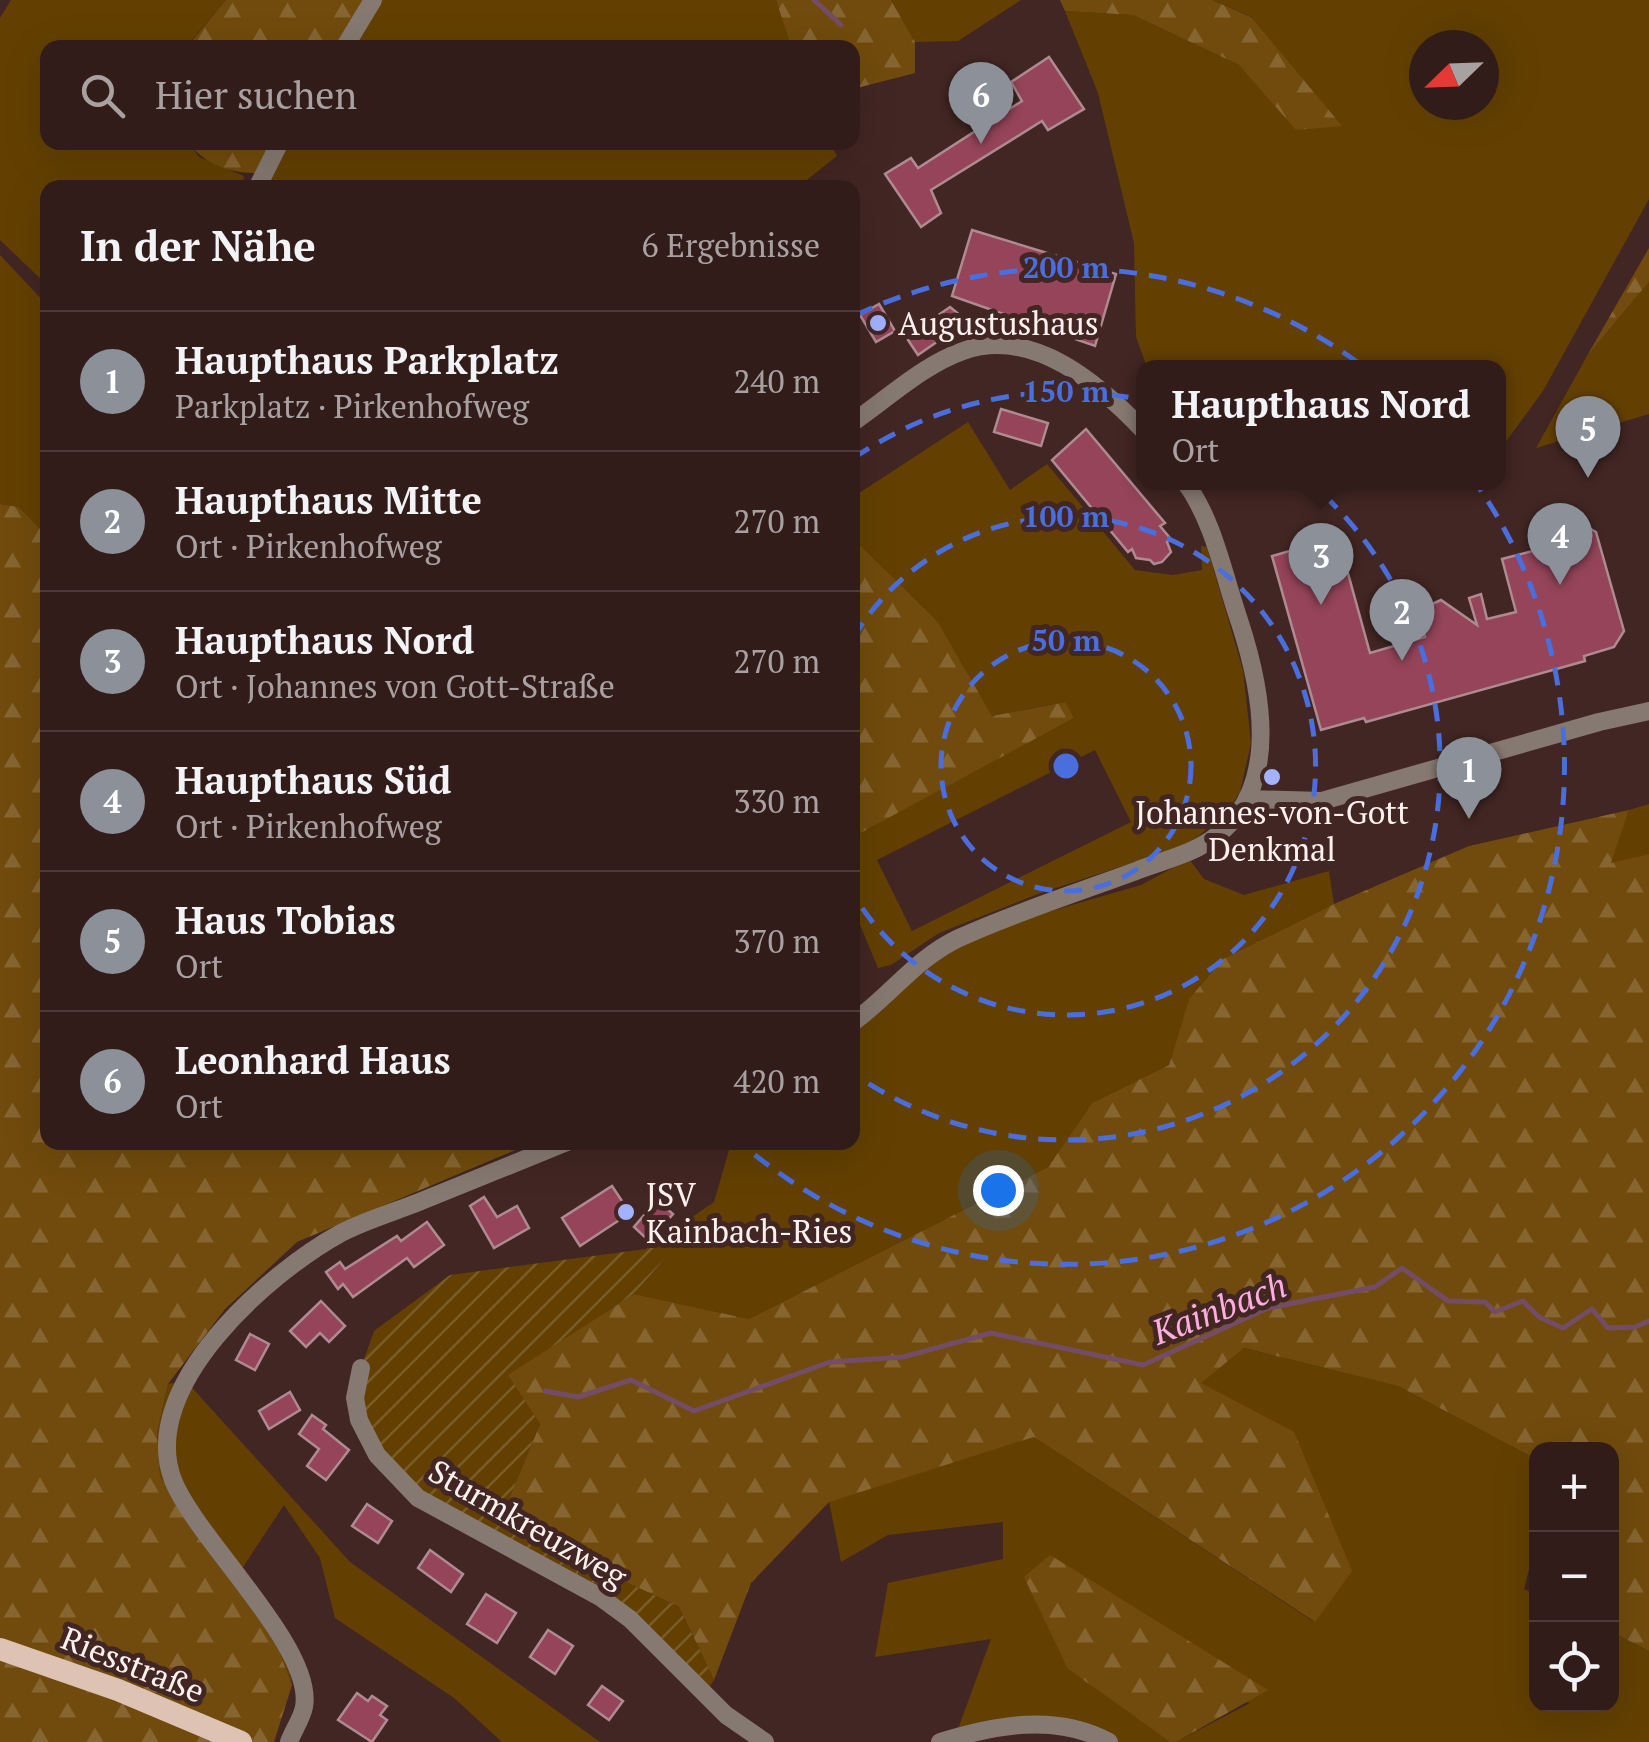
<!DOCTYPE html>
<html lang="de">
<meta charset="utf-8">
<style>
:root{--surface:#321c1a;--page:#3d2927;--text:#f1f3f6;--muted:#a8a1a2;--line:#4d3a39;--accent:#8c9099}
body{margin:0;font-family:"PT Serif",serif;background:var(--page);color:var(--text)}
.controls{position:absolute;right:30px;bottom:30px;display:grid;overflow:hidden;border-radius:20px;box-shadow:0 10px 40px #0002}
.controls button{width:90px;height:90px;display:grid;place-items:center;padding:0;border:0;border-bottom:2px solid var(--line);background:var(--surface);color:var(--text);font:50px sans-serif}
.compass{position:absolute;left:1409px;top:30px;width:90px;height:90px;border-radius:50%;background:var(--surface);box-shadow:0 10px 40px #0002;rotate:247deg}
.you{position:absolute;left:998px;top:1190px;width:35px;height:35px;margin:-25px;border:8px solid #fff;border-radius:50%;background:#1a73e8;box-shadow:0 0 0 15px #1a73e833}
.badge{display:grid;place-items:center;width:65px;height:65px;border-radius:50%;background:var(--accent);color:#fff;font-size:32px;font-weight:700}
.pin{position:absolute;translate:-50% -82px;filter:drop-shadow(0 2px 5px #0008)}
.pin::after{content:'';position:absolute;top:52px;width:35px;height:30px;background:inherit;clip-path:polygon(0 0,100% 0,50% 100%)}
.popup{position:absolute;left:1136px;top:360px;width:370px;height:130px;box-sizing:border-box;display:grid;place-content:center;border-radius:20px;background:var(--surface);filter:drop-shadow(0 2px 8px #0005);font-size:32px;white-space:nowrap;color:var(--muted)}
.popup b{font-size:38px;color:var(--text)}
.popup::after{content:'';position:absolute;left:50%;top:100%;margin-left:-20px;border:20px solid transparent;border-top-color:var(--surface)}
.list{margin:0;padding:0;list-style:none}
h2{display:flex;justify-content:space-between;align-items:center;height:130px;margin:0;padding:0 40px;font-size:42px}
h2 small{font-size:32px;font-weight:400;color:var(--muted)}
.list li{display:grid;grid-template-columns:65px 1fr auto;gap:30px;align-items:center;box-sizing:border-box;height:140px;padding:0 40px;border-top:2px solid var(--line)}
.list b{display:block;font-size:38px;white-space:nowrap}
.list p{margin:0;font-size:32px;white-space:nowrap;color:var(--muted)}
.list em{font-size:32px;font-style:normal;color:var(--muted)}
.icon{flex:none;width:55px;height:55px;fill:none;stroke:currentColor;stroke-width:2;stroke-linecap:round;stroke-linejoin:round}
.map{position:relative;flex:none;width:1649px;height:1742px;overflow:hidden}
.search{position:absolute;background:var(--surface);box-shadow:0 10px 40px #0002;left:40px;top:40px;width:820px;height:110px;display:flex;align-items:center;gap:25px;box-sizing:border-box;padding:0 35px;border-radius:20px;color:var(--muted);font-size:38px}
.panel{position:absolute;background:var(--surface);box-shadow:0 10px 40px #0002;left:40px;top:180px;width:820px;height:970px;border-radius:20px}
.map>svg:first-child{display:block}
.grass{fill:#634002;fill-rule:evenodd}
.forest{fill:url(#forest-firs)}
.garden{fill:url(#garden-furrows)}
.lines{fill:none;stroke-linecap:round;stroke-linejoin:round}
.stream{stroke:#734d65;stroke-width:5}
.building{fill:#95445a;stroke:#ae8b92;stroke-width:2.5}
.minor{stroke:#867972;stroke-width:18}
.major{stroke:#dec3b5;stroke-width:22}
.ring{fill:none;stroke:#4a6fdd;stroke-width:5;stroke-dasharray:18 12}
.poi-dot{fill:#a2b2fd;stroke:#422623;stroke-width:4}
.labels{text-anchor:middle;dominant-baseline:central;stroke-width:10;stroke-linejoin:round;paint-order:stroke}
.poi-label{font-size:32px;fill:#fdf2f0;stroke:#422623;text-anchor:start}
.street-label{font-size:32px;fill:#fdf2f0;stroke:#422623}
.water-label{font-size:35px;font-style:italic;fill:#feaddf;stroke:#422623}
.centre{fill:#4a6fdd;stroke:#422623;stroke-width:5}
.ring-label{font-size:30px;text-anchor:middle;font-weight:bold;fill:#4a6fdd;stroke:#422623;stroke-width:10;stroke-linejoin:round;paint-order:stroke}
</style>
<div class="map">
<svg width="1649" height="1742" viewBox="0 0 1649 1742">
<defs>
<pattern id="forest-firs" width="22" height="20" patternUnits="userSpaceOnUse" patternTransform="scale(2.5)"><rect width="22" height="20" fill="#714b0d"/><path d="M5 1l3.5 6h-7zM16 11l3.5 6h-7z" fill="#866531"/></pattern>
<pattern id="garden-furrows" width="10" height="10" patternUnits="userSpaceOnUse" patternTransform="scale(2.5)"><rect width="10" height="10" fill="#634002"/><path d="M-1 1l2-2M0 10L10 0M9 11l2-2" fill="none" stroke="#7a5c27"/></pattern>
</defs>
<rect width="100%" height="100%" fill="#422623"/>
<g class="grass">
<polygon points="11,0 226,0 186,47 48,48 48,142 189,143 199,157 244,176 242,187 48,188 47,285 0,240 0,18"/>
<polygon points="379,0 776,0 791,47 350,48"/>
<polygon points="891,0 1021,0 958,41 915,42"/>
<path d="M1212 0H1649V199L1543 391 1499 451 1498 368 1147 367 1136 337 1134 243 1098 93 1065 11 1133 15 1239 65 1297 130 1252 17ZM1424 45H1484V105H1424Z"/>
<polygon points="829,142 837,156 798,187 266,188 287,143"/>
<polygon points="0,255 47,305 47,536 19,507 0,504"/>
<polygon points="1649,282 1649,414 1536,448 1587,356"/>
<path d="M968 422 1010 490 1047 464 1135 570 1173 575 1202 570 1201 546 1207 547 1243 670 1251 743 1240 792 1228 811 1189 844 1038 894 939 933 891 965 878 968 853 908 852 837 1074 718 1064 702 992 716 938 622 853 538V497ZM1095 750 1131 822 912 931 877 860Z"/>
<polygon points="1649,804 1649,854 1610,864 1629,810"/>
<polygon points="1189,859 1204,879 1244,895 1329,871 1334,904 1223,959 1189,999 1169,1065 1092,1103 1048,1167 749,1319 634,1294 714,1202 731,1143 852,1142 853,1033 918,971 959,946 1034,916 1141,885"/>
<polygon points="1243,1348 1398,1386 1536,1459 1536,1541 1524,1589 1536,1595 1536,1704 1612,1704 1612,1632 1649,1651 1649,1742 1176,1742 1250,1703 1068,1669 1170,1742 1109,1742 1059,1724 955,1737 991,1639 875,1657 888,1583 1003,1559 1003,1522 888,1535 841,1562 829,1501 1034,1437 1314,1622 1200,1383"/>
<polygon points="186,1381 350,1562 600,1742 502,1742 454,1698 335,1618 320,1558 284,1505 243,1567 286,1642 292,1685 276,1646 160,1476 157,1433 168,1384"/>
</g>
<g class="forest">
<polygon points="226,0 379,0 350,47 186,48"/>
<polygon points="776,0 891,0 915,42 915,73 853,89 852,48 791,47"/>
<polygon points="1060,0 1212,0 1251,17 1342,126 1296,130 1239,65 1133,15 1065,11"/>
<path d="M189 143H287L267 172C238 176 206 167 189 143Z"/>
<polygon points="1649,248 1649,282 1587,356"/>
<polygon points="0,504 19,507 47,536 48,1142 532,1143 297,1242 225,1309 168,1384 157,1433 160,1476 277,1646 292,1685 274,1742 0,1742"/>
<polygon points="853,538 938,622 992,716 1065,702 1074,718 853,837"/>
<polygon points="1629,810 1611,863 1649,854 1649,1651 1612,1632 1612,1450 1536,1450 1536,1459 1398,1386 1244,1348 1201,1383 1294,1432 1352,1571 1315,1622 1034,1437 829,1502 751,1583 714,1680 679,1607 522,1533 504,1511 540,1424 507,1375 634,1294 749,1319 1048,1167 1092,1103 1169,1065 1189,999 1223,959 1334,904 1469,846"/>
<polygon points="1050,1555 1268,1690 1176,1742 1170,1742 1068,1669 1024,1577"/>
</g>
<polygon class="garden" points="714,1202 634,1294 508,1375 540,1424 504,1511 522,1533 679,1607 714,1680 704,1694 630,1619 418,1498 359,1420 361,1368 374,1331 450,1275 646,1249"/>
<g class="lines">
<g class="stream">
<polyline points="814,0 841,25"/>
<polyline points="545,1391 578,1397 631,1380 694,1411 830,1362 903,1357 991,1333 1143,1365 1268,1308 1375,1287 1402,1268 1448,1301 1485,1302 1495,1312 1523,1301 1539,1317 1563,1328 1592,1309 1608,1328 1635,1327 1649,1321"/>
</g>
</g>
<g class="building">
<polygon points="1049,57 1084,109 1048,130 1042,121 931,190 941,213 921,227 885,174 911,158 918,168 1022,101 1011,82"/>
<polygon points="972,230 1116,274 1095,346 952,296"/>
<polygon points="879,304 895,331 876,342 860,315"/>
<polygon points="950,307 967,321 918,355 906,337"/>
<polygon points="1001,409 1048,423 1041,446 994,432"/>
<polygon points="1086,429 1165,523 1160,526 1170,538 1167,542 1171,552 1162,562 1154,564 1150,560 1136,558 1132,549 1128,552 1052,460"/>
<polygon points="1582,524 1596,532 1624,631 1614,647 1584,656 1585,661 1366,722 1364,718 1321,730 1272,556 1338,537 1370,653 1425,637 1423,628 1432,604 1441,600 1477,625 1469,598 1481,594 1487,619 1516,612 1502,559 1552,546 1551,534"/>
<polygon points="612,1186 630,1213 580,1246 562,1218"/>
<polygon points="484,1197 497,1217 517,1206 529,1228 494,1248 470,1206"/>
<polygon points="657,1200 673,1214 649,1241 634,1227"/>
<polygon points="427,1222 444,1245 414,1267 407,1258 353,1297 343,1284 338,1289 326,1272 340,1262 345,1269 397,1236 401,1241"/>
<polygon points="321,1301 345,1326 329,1342 320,1333 306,1347 290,1331"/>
<polygon points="250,1334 269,1344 255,1370 236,1360"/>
<polygon points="290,1392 300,1410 269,1429 259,1411"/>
<polygon points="312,1415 326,1425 323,1429 349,1450 326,1480 307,1466 319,1449 299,1434"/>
<polygon points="367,1504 392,1521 378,1543 352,1526"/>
<polygon points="430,1550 463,1574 451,1592 418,1568"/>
<polygon points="486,1594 516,1613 497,1643 467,1624"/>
<polygon points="548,1630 573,1646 555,1674 530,1657"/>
<polygon points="602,1686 623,1701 609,1720 588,1705"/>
<polygon points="357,1693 368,1701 372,1696 387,1706 380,1715 387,1720 372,1742 338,1720"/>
</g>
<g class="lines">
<g class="minor">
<polyline points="344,48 373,0"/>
<polyline points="257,188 280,142"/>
<path d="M852 423C887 399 923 365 963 351 1033 326 1099 384 1144 431"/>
<polyline points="1247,799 1322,801 1599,722 1649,711"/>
<path d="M852 1023C890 996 916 958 959 938 1016 912 1076 893 1136 871 1156 863 1180 857 1199 847 1284 802 1264 697 1240 623 1224 577 1214 521 1185 482"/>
<polyline points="361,1368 355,1398 359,1420 377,1455 418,1498 600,1597 630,1619 726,1715 765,1742"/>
<path d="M289 1742C293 1731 302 1718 304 1707 315 1648 196 1539 173 1480 137 1386 270 1272 341 1233 366 1220 394 1212 419 1202 468 1182 518 1162 567 1142"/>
<path d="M940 1742C995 1725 1056 1713 1109 1742"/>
</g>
<polyline class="major" points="0,1649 118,1690 241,1742"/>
</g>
<g class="ring">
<circle cx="1066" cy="766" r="125"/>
<path d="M853 638A249 249 0 1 1 853 894"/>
<path d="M854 458A374 374 0 1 1 854 1074"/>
<path d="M856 315A498 498 0 1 1 743 1145"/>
</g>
<g class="poi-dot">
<circle cx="878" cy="323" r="10"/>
<circle cx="1272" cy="777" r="10"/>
<circle cx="626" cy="1212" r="10"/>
</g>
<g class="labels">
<g class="poi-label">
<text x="898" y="323">Augustushaus</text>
<text x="1272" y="812" text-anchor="middle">Johannes-von-Gott<tspan x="1272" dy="37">Denkmal</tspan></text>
<text x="646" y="1194">JSV<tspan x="646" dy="37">Kainbach-Ries</tspan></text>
</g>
<g class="street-label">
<text transform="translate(528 1523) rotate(30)">Sturmkreuzweg</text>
<text transform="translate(133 1664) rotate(22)">Riesstraße</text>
</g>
<g class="water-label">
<text transform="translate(1219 1308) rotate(-21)">Kainbach</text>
</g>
</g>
<circle cx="1066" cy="766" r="15" class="centre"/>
<g class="ring-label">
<text x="1066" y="278">200 m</text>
<text x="1066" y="402">150 m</text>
<text x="1066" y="527">100 m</text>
<text x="1066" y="651">50 m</text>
</g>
</svg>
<div class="controls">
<button>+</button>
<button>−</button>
<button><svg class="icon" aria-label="locate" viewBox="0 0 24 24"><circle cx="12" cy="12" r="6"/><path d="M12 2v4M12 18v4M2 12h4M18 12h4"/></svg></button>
</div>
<svg class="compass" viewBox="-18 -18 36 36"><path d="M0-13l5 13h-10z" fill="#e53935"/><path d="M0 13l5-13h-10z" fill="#a8a1a2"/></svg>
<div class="you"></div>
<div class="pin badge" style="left:1469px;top:819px">1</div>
<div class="pin badge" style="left:1402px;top:661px">2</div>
<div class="pin badge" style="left:1321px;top:605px">3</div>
<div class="popup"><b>Haupthaus Nord</b>Ort</div>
<div class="pin badge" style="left:1560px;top:585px">4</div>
<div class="pin badge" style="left:1588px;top:478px">5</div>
<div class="pin badge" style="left:981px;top:144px">6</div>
<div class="search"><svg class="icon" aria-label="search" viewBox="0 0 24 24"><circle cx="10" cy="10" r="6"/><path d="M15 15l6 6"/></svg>Hier suchen</div>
<section class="panel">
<h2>In der Nähe<small>6 Ergebnisse</small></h2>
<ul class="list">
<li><span class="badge">1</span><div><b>Haupthaus Parkplatz</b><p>Parkplatz · Pirkenhofweg</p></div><em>240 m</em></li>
<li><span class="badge">2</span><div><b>Haupthaus Mitte</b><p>Ort · Pirkenhofweg</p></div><em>270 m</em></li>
<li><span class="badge">3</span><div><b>Haupthaus Nord</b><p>Ort · Johannes von Gott-Straße</p></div><em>270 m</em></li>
<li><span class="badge">4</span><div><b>Haupthaus Süd</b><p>Ort · Pirkenhofweg</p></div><em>330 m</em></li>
<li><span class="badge">5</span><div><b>Haus Tobias</b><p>Ort</p></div><em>370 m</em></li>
<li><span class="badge">6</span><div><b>Leonhard Haus</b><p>Ort</p></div><em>420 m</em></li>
</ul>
</section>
</div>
